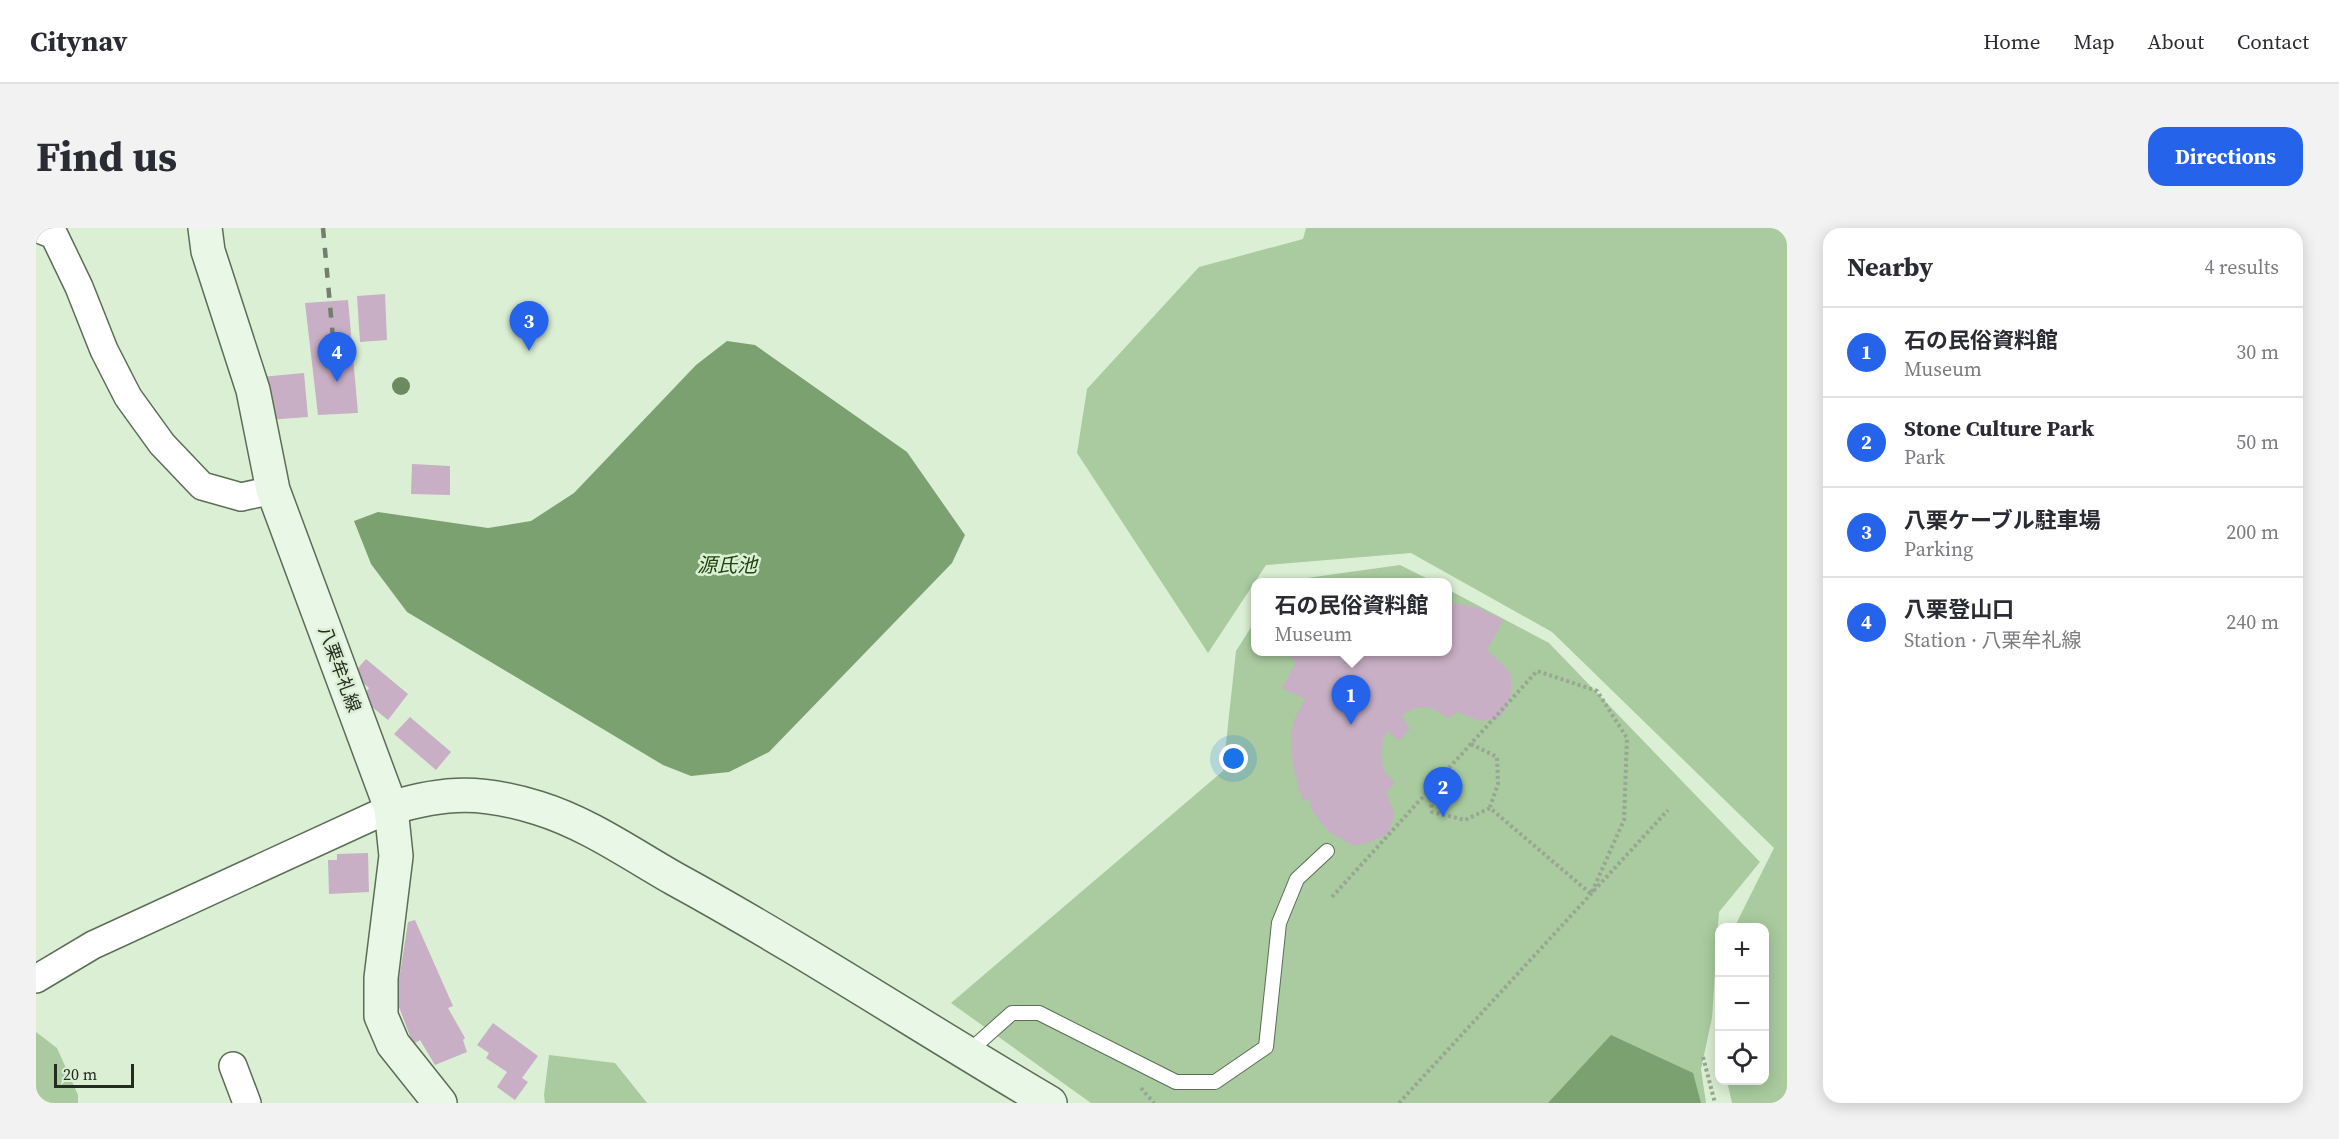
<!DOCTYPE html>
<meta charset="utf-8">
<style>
:root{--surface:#fff;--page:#f2f2f3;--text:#2b2b33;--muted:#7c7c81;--line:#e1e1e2;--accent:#2563eb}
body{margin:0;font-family:"Source Serif 4","Noto Sans JP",serif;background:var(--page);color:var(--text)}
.controls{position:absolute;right:18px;bottom:18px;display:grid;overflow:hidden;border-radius:12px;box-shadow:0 3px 15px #0003}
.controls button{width:54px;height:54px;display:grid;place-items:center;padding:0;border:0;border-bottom:2px solid var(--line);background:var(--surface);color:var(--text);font:30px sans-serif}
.scale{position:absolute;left:18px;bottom:15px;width:80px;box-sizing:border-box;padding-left:6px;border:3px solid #242c22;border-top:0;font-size:16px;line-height:21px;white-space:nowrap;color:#242c22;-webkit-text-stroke:4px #dbefd4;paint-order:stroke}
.you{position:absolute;left:1198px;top:531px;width:21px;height:21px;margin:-15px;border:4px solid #fff;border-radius:50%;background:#1a73e8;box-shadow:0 0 0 9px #1a73e833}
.badge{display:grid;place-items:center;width:39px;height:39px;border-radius:50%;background:var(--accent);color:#fff;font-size:20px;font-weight:700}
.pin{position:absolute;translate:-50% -50px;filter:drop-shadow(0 2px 3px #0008)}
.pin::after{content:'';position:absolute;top:32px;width:21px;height:18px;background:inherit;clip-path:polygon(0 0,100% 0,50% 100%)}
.popup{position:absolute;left:1215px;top:350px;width:201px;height:78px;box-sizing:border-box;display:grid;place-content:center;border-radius:12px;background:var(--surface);filter:drop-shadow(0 2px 4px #0005);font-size:20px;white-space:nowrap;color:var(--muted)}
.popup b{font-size:22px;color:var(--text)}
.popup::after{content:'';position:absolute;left:50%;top:100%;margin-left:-12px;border:12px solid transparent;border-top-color:var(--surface)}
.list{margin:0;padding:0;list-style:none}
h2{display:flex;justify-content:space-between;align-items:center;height:78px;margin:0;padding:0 24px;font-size:26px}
h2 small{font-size:20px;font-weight:400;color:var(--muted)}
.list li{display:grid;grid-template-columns:39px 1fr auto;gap:18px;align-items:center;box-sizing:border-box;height:90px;padding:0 24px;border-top:2px solid var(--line)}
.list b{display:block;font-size:22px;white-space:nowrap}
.list p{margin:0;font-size:20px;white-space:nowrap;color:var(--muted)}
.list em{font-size:20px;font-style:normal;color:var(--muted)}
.icon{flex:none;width:33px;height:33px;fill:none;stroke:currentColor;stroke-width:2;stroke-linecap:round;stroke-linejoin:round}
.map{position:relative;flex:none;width:1751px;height:875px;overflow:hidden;border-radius:18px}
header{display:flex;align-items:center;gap:36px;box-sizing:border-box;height:84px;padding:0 30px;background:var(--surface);border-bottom:2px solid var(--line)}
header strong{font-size:28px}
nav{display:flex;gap:33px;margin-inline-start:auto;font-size:21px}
.intro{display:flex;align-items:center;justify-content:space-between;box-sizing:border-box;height:144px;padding:0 36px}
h1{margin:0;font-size:42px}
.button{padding:15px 27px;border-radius:18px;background:var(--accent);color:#fff;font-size:21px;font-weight:700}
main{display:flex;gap:36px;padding:0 36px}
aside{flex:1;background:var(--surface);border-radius:18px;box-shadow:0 3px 15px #0003}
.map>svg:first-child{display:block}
.green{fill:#a9cb9f}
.water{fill:#7ba170}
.building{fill:#c8afc5}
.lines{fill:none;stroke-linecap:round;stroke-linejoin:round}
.lane-casing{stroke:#5b6d56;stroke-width:16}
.street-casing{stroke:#5b6d56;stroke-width:30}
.secondary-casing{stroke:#5b6d56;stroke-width:36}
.path{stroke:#98a792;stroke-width:4;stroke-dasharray:3 3;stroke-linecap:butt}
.lane{stroke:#fff;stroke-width:14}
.street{stroke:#fff;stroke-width:27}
.secondary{stroke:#e9f7e6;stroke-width:33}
.rail{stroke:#727f6e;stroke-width:4.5;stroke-dasharray:10 10;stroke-linecap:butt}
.tree{fill:#6c8960}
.labels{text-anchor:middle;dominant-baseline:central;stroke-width:5;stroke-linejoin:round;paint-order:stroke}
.street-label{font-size:18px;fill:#242c22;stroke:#dbefd4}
.water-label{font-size:20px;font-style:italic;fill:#1d430f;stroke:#dbefd4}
</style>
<header>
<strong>Citynav</strong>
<nav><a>Home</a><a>Map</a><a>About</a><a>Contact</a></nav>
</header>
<div class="intro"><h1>Find us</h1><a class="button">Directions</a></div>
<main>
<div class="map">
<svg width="1751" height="875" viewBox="0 0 1751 875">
<rect width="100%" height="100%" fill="#dbefd4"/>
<g class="green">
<polygon points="1270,0 1751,0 1751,875 1696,875 1691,853 1728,852 1728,700 1701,699 1701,694 1738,620 1516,404 1375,325 1230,337 1172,425 1041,225 1051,161 1163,39 1267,11"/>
<polygon points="1364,337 1398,354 1242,354"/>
<polygon points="1411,361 1513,415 1724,634 1683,684 1676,790 1665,841 1670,875 1055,875 915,775 1187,543 1200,423 1219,393 1219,424 1411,424"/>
<polygon points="0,804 21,820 42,867 42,875 0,875"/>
<polygon points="513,827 579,835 611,875 509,875 508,867"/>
</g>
<g class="water">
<polygon points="691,113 719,117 871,224 929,307 916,335 733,524 693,544 655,548 627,537 371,384 335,336 318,293 342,284 452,300 495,293 538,265 660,137"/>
<polygon points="1575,807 1657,845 1665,875 1512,875"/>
</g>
<g class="building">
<polygon points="349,66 351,112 324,114 321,68"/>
<polygon points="312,72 322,185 282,187 269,75"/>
<polygon points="268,145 272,189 231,192 225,149"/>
<polygon points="376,236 414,238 414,267 375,266"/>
<polygon points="1411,374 1441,379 1467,392 1451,422 1471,441 1475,450 1475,465 1469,483 1461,491 1444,493 1421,484 1413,490 1393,479 1378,480 1366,487 1374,501 1362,513 1352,503 1347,511 1345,529 1348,543 1359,555 1350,564 1358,585 1353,605 1334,614 1319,618 1294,605 1276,583 1273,570 1266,573 1256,533 1255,506 1258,492 1269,471 1246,460 1260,434 1249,424 1411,424"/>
<polygon points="330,431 372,466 352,492 325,470 333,460 317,446"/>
<polygon points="374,489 415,524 400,542 358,506"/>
<polygon points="332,625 333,664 293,666 292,632 301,632 301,626"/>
<polygon points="379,692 417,778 412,780 429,810 427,812 431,824 399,837 384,812 377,816 360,771 372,694"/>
<polygon points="457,795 502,828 486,850 492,854 479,872 461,859 471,844 450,830 453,825 441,817"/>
</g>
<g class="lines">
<g class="lane-casing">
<polyline id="lane" points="931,825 976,785 1003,785 1140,854 1179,854 1230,819 1243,695 1261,651 1291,623"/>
</g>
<g class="street-casing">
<g id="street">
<polyline points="0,0 18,7 43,59 68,122 92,169 126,216 166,258 205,269 237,262"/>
<polyline points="0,751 57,717 355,580"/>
<polyline points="197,838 211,875"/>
</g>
</g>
<g class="secondary-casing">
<g id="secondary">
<polyline points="169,0 172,23 217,162 237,262 355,580 360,628 345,750 345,788 357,816 404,875"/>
<path d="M355 580C410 563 447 563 502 580 551 595 595 626 639 651 767 721 888 801 1014 875"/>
</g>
</g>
<g class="path">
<polyline points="1435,516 1461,529 1462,556 1454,579"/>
<polyline points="1296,669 1501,443 1561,463 1591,510 1588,592 1555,666 1454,580 1429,592 1396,584 1394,563"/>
<polyline points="1667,829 1679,875"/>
<polyline points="1105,860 1118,875"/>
<polyline points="1363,875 1632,582"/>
</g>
<use href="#lane" class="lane"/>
<use href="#street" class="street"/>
<use href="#secondary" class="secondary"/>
<polyline class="rail" points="287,0 301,154"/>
</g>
<circle class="tree" cx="365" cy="158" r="9"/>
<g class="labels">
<g class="street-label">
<text transform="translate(304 441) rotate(70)">八栗牟礼線</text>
</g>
<g class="water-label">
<text x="691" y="337">源氏池</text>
</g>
</g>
</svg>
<div class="controls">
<button>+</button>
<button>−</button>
<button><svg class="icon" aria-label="locate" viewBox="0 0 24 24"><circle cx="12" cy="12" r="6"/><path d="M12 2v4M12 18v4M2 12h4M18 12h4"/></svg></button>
</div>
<div class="scale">20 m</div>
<div class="you"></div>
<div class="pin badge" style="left:1315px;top:497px">1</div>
<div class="popup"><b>石の民俗資料館</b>Museum</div>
<div class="pin badge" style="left:1407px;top:589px">2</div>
<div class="pin badge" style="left:493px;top:123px">3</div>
<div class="pin badge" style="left:301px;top:154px">4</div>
</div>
<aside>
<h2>Nearby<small>4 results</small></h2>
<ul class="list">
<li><span class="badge">1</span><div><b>石の民俗資料館</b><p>Museum</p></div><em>30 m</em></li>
<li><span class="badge">2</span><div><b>Stone Culture Park</b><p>Park</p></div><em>50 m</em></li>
<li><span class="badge">3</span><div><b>八栗ケーブル駐車場</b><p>Parking</p></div><em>200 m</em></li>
<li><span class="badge">4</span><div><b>八栗登山口</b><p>Station · 八栗牟礼線</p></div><em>240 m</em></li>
</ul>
</aside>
</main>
